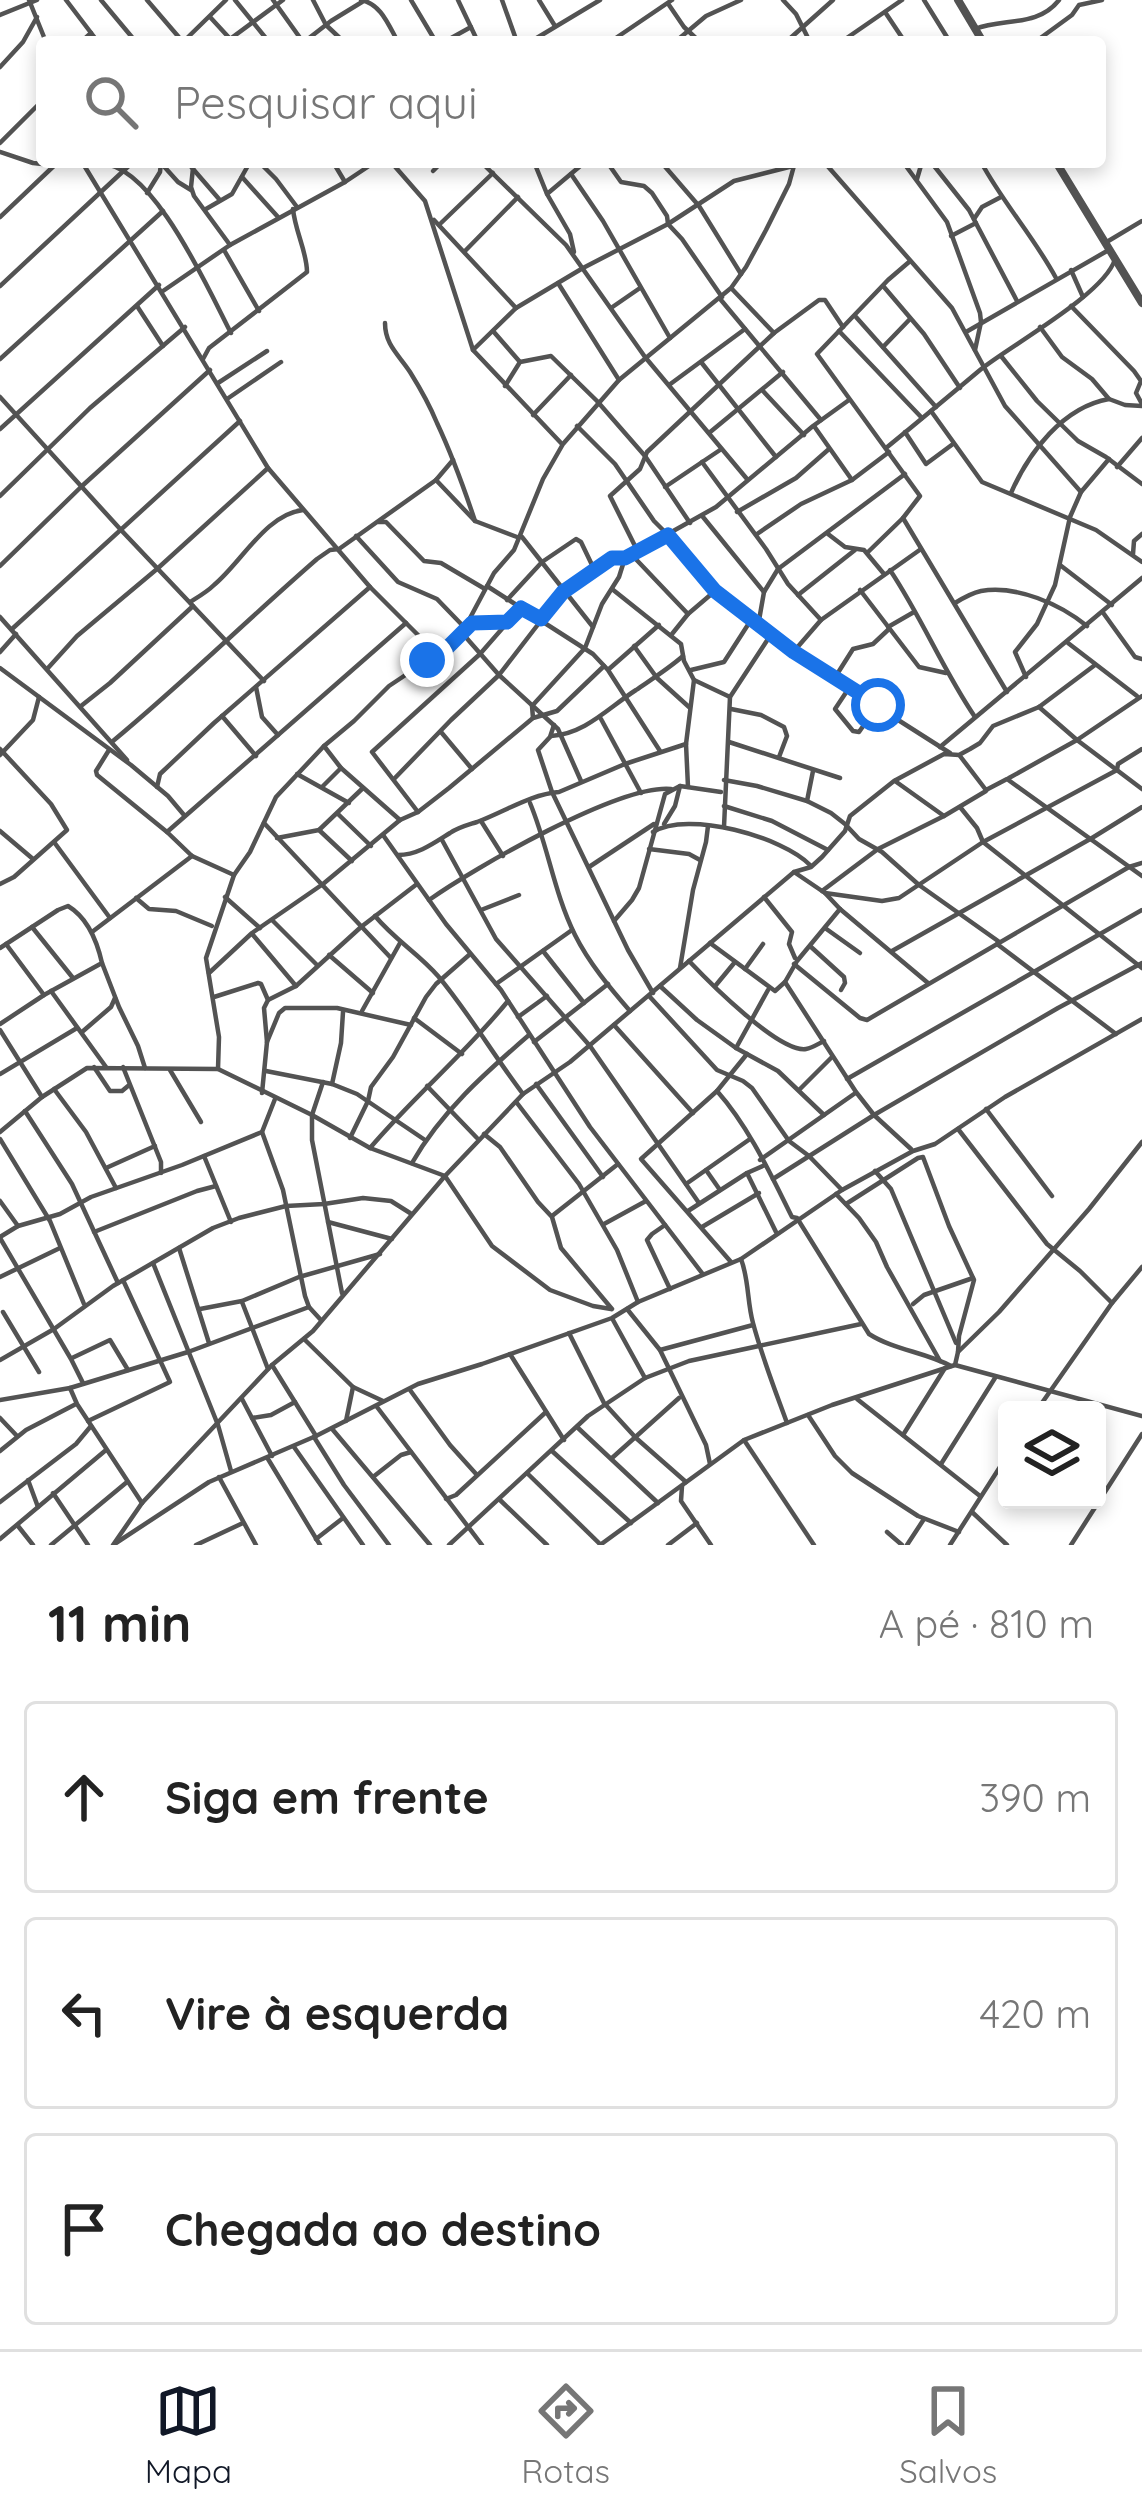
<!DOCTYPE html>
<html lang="pt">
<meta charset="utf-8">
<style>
:root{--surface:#fff;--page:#f2f2f2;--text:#222;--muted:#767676;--line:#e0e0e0;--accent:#111827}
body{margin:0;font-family:Quicksand,sans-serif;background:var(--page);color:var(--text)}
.controls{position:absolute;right:36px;bottom:36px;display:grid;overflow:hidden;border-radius:12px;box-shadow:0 6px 18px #0003}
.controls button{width:108px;height:108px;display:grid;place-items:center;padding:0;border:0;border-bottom:3px solid var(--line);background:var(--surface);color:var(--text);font:60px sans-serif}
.stop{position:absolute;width:36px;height:36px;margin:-27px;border:9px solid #1a73e8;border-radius:50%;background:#fff}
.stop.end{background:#1a73e8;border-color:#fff;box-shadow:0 3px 12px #0008}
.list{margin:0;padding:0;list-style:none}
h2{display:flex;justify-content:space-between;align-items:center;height:156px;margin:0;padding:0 48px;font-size:51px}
h2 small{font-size:39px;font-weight:400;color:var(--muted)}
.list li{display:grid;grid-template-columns:78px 1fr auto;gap:36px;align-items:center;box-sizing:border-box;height:192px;margin:0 24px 24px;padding:0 24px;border:3px solid var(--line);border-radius:12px}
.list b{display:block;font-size:45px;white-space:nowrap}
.list em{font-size:39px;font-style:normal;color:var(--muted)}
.icon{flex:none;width:66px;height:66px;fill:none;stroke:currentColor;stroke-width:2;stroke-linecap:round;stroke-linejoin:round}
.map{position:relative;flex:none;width:1142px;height:1545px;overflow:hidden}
.search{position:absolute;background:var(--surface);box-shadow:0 6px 18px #0003;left:36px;right:36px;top:36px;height:132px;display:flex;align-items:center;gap:30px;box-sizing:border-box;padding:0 42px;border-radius:12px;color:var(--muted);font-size:45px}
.sheet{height:804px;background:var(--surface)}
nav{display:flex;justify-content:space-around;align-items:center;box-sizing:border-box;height:168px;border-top:3px solid var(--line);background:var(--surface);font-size:33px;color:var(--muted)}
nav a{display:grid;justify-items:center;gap:6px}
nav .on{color:var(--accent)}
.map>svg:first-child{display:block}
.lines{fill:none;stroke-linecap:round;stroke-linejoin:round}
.minor{stroke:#535353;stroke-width:4.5}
.tertiary{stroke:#535353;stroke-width:8}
.route{stroke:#1a73e8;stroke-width:15}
</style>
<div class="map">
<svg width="1142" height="1545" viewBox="0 0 1142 1545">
<rect width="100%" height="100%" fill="#fff"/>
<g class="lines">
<g class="minor">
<polyline points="29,0 46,42"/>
<polyline points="66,0 98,42"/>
<polyline points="101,0 136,42"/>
<polyline points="147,0 183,42"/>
<polyline points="235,0 269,42"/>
<polyline points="273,0 303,42"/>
<polyline points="313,0 326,25 344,42"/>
<path d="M361 0C381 4 388 24 398 42"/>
<polyline points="411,0 436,42"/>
<polyline points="458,0 478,42"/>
<polyline points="502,0 517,42"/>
<polyline points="539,0 555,26"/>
<polyline points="783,0 796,14 810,42"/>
<polyline points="924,0 950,42"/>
<polyline points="669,5 684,27 700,42"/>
<polyline points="885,12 905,42"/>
<polyline points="0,15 37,0"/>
<polyline points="210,17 233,42"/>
<path d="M975 29C1004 18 1038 27 1059 0"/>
<polyline points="81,42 91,33"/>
<polyline points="183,42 226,0"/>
<polyline points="226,42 283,0"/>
<polyline points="304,42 331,21 362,2"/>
<polyline points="444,42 471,27"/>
<polyline points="530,42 600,0"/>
<polyline points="610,42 672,0"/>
<polyline points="675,42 706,16 741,0"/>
<polyline points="786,42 833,0"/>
<polyline points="841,42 902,0"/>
<polyline points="1035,42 1072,15 1079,5 1102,0"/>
<polyline points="0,67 23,42 37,17"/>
<polyline points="0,143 42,101"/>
<polyline points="0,152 33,163 52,165"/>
<polyline points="82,162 268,468 370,587 437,654"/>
<polyline points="160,162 178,182 191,190"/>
<polyline points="187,162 219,199"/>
<polyline points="259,162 276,179 297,207"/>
<polyline points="333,162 345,182"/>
<polyline points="391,162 425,201 473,350 561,443"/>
<polyline points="481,162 566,245 645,357 747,479"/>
<polyline points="534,162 547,194"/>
<polyline points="607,162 621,182 644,186 652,193 667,216 668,224 682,239 722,297"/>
<polyline points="661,162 699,206 741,274"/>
<polyline points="824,162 952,308 1005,406 1081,492"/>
<polyline points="903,162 947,222 980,313 981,322 975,350"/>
<polyline points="931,162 969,210 1017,301"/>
<path d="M981 162C1003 203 1034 237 1056 278"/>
<path d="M98 164C151 159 209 291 231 333"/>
<polyline points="193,168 191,187 194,196 230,245"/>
<polyline points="433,171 442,162"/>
<polyline points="571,174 603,221 670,338"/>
<polyline points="242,177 278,217"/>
<polyline points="917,179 922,162"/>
<polyline points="147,193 160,172 161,163"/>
<polyline points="206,209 232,194 250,162"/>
<polyline points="0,217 58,162"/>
<polyline points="974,219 982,207 1001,197"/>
<polyline points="434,220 516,308"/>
<polyline points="441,223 493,173"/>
<polyline points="951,236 976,223"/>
<polyline points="1105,243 1142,221"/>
<polyline points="224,250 259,311"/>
<polyline points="465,251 518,197"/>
<polyline points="574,252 570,234 547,194 585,162"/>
<polyline points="1071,270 1083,297"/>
<polyline points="558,283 619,380"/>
<polyline points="0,286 133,162"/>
<polyline points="884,287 924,334 960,388"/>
<polyline points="732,289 774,333"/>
<polyline points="163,291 230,245 345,182 375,162"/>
<polyline points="721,300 821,420"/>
<polyline points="137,306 163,346"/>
<polyline points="1071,306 1134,371 1141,381 1136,393 1142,404"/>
<polyline points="611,308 640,288"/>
<polyline points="856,317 936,407"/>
<path d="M385 323C385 345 399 355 410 372 420 388 430 406 437 423 452 455 464 488 475 521"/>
<polyline points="1040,327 1062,357 1092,379 1109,399 1125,405 1142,406"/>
<polyline points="493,331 520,362"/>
<polyline points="839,331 922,418"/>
<polyline points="966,332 1107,251"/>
<polyline points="883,347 910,319"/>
<polyline points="473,350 516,308 583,268 668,224 734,181 793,166"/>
<polyline points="1001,356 1037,401 1078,441 1106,457 1142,484"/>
<polyline points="0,359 163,211"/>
<path d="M203 359 209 348 307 272C307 252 295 231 293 209"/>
<polyline points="701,362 776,457"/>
<polyline points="218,383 267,351"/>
<polyline points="669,385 745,329"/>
<polyline points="505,386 520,362 551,356 597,401 645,456 690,523"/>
<polyline points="763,391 804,435"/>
<polyline points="0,397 121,530 264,681"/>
<polyline points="227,399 281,362"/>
<polyline points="931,411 982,482 1096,530 1142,562"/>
<polyline points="533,415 571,375"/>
<polyline points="577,426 615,464 654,521 676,543 715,591 770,636 818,669 950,753"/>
<polyline points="814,426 852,480"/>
<polyline points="0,429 159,285"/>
<polyline points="905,432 926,464 953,444"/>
<polyline points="709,433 783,372"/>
<path d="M886 448C918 422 949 396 980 370 1011 345 1105 294 1115 259"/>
<polyline points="702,462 766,549 788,584 821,620"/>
<polyline points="1117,467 1142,438"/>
<polyline points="436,480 475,521 517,537"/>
<polyline points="665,487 720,450"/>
<path d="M1011 493C1029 452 1063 407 1109 399"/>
<polyline points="0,496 90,408 185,327"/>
<polyline points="737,512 796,478 829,449"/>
<polyline points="703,517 764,592"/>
<polyline points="903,518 1007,692"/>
<polyline points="378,522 386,522 424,561 441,563 485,589"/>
<polyline points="757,534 801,504 852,480 889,452"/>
<polyline points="828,534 845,547 864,550 884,574"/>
<polyline points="356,536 398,582 437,599 465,628 478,621 507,622"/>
<polyline points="522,537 593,627"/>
<polyline points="637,550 610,496 640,469 647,452 774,333 819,300 825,300 843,327"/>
<polyline points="868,552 903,518 920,496 817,354 888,280 909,262"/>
<polyline points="630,553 688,614"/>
<polyline points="1133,554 1134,541 1142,534"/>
<polyline points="1060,565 1112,605"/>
<polyline points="0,566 82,486 210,370"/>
<path d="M890 570C922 618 943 670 975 717"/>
<polyline points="487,586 593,654 608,670 660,751"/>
<polyline points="612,589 681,644 684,661 694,680 686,744 688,787"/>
<polyline points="860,590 919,667 946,673"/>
<polyline points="798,595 855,550"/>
<polyline points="507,600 542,562 576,539 581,542 593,567"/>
<path d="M190 602C198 597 207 592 214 585 241 563 266 514 303 510"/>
<path d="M955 603C963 598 972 593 981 591 1017 585 1060 604 1087 626"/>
<polyline points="1104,614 1135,657 1142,659"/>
<polyline points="0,617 127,760"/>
<polyline points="758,626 764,592 778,569 905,474"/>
<polyline points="888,627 914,612"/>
<polyline points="12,629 240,421"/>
<polyline points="463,634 499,675 558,729 581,781"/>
<polyline points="672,634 688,614 715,591"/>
<polyline points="1068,643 1137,696"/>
<polyline points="634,646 657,678 689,707"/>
<polyline points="795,650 821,620 921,549"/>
<polyline points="0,652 16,634"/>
<polyline points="0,668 131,765 168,796 184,815"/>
<polyline points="48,668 77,636 157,569 268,468"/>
<polyline points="609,669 659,625"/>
<polyline points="691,670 724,662 751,620"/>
<polyline points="1026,677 1015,652 1037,624 1055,585 1070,517 1081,492 1109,459"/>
<polyline points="834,679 853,649 873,644 889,629"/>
<polyline points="694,680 730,697"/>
<polyline points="256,687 262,717 278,735"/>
<polyline points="849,688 835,709 853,731 859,732 878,705"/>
<polyline points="81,706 110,683 193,606"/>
<polyline points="1039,707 1077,740 1142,789"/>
<polyline points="731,709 761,715 784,727 787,736 779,757"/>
<polyline points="222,716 256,756"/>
<polyline points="533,718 532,706 585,648 602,604 619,577 625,558 716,507 813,426 849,400"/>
<polyline points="601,719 641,793"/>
<polyline points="554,725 550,737 538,750 552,792 628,950 653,993"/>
<polyline points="441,732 472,769"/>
<path d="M551 736C585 734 608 708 636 690 652 679 668 669 683 656"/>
<path d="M113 741C183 683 248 619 317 559L330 550 339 549 436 480 453 460"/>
<polyline points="729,742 840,778"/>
<polyline points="324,746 341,768 400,820"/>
<polyline points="940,747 1142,578"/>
<polyline points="0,749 51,804 67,830 14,877 0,884"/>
<polyline points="109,750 96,771 97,775 167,832"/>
<polyline points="0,755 33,720 39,697"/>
<polyline points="960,756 986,790 1007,779 1142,876"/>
<polyline points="297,774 349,803"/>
<polyline points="1009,778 1077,740 1142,696"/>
<polyline points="394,779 451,720 499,675 563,592 612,558 625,558"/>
<polyline points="724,780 757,786 807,801 831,813 845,824 859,839 882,852 919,885 998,941"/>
<polyline points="895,781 944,816"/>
<polyline points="157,787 160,774 214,723 370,587"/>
<polyline points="322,787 341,768"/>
<polyline points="807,801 813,771"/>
<path d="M530 803C548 846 554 893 575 935 589 963 610 988 630 1011"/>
<polyline points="724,806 772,821 828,850"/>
<polyline points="960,807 977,828 983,842 1142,968"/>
<polyline points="418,812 372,752 480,654 521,607"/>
<polyline points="338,814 371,846"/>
<polyline points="481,821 503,856"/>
<polyline points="264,823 391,958"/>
<polyline points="664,824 675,806 680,786"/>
<polyline points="724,827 730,697 770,636"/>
<polyline points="319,830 363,788"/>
<polyline points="0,831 33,859"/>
<path d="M653 832C688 810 783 837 810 865"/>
<polyline points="383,835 446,924 501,990 590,1127 702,1273"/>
<polyline points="277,838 319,830 352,861"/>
<polyline points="442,840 496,939 590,1046 699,1203"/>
<polyline points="54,842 110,918"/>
<polyline points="649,849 689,854 700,860"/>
<path d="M398 855C418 855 434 843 450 833 459 827 468 825 477 822 504 812 531 794 559 792L625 764 686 744"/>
<polyline points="589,867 654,824"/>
<polyline points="794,872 825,893 882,901 899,898 983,842 1117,770 1118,764 1142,749"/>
<polyline points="234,875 192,856 167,832 406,623"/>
<polyline points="822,891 878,849 944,816 986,791"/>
<polyline points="825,893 840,909 928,983"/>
<polyline points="225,897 260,928"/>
<polyline points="764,897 792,932 789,944 795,958"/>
<polyline points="136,898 149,909 176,911 212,926"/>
<path d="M429 900C474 868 620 784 671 789"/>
<polyline points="481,910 519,895"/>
<path d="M375 916C395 940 418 953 438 976 469 1013 494 1056 523 1094"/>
<polyline points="272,920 317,965"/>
<polyline points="614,921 632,900 639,888 665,794 680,786 721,792"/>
<polyline points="32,927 73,978"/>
<polyline points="825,928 860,953"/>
<polyline points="92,932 192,856"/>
<polyline points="253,935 296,986"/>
<polyline points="710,943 775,991 785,982 797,961 840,909"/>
<polyline points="6,944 44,995"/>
<polyline points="997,944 1116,1034"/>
<polyline points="810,946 844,977 845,983 841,990"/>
<path d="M0 948 58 910 68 906C88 918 97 941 102 963L44 995 0 1024"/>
<polyline points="543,951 584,1003"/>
<polyline points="892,951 1092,838 1142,807"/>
<polyline points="329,955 373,993"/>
<path d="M689 961C708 981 779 1053 806 1049 812 1048 818 1044 824 1041"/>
<polyline points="102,963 119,1007 138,1046 145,1068"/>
<polyline points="794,964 860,1018 867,1020 1129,867 1142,863"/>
<polyline points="680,968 693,890 706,842 708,826"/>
<polyline points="745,969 763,944"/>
<polyline points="209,973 252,933 323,884 400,820 418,812 449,788 533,718 557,711 604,666"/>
<polyline points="785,982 856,1092 874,1115 911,1149"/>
<polyline points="496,984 572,930"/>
<polyline points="716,985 735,962"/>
<polyline points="660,986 697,1020 736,1048 778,1071 824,1115"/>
<polyline points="51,991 106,1067"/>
<polyline points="214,997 258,983 261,984 268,1000 264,1008 267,1042 262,1093"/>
<polyline points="650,997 717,1070 743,1081 752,1088 789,1141 809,1156 842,1190"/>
<polyline points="268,1000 296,986 361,927 417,884"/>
<polyline points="362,1011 400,943"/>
<polyline points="518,1017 547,996"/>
<polyline points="414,1018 462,1054"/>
<polyline points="614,1025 693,1113"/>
<polyline points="0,1030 42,1097"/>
<polyline points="82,1032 111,1007 115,998"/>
<polyline points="267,1042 279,1013 285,1008 337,1008 411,1025"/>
<polyline points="534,1042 608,984"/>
<polyline points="736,1048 768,990"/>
<polyline points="94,1067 110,1091 122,1091 128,1086"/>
<polyline points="123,1067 161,1162 161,1173"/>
<polyline points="218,1069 219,1037 206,958 234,875 250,852 276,797 324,746 354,721 389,686 446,648 462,633 494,573 514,550 543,479 563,444 619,380 731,288 746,267 766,230 789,184 795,162"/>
<polyline points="170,1070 201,1122"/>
<polyline points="266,1071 332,1084 357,1094 425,1140"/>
<polyline points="0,1074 77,1028"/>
<polyline points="847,1079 1142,910"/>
<polyline points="323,1082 312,1115 312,1140 342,1293"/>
<polyline points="332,1084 341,1043 343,1012"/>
<polyline points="536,1084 603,1177"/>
<polyline points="427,1086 477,1138"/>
<polyline points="54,1089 86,1132 116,1188"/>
<polyline points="800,1089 832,1057"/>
<path d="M717 1091C749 1127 771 1175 792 1217L797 1218 869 1334C894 1350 925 1352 951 1366"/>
<polyline points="275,1099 262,1132 283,1190 305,1296 309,1307 320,1319"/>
<polyline points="517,1103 579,1184 617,1250 638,1302"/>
<polyline points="986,1109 1052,1196"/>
<polyline points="25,1111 72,1184 118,1283"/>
<polyline points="958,1129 1047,1244 1080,1271 1112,1303"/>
<polyline points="0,1132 42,1097 87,1068 218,1069 312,1115 370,1148 445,1176 492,1246 550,1290 593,1306 611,1309"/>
<polyline points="484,1134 500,1147 538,1202 552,1217 561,1248 612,1309"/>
<polyline points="350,1138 368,1101 371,1087 393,1057 426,997 436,984 469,955"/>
<polyline points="0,1139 50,1221 84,1304"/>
<path d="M370 1148C414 1096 465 1054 508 1001"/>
<polyline points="204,1156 231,1222"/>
<polyline points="760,1160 854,1094"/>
<path d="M412 1163C441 1112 485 1073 529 1035"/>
<polyline points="106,1168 155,1146"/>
<polyline points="706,1170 720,1190"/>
<polyline points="875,1171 891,1189 956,1343"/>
<polyline points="747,1173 776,1232"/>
<polyline points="773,1179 874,1115 1058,1008 1142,963"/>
<polyline points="686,1184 750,1139"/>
<polyline points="836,1194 859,1218 876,1242 887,1267 940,1361"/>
<polyline points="0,1201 18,1226"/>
<polyline points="846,1204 918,1158 923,1157 949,1226 974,1280 959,1336 958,1352"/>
<polyline points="688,1211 747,1173 765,1165"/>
<polyline points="552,1216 618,1164"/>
<polyline points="328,1222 392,1239"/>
<polyline points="604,1224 646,1201"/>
<polyline points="665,1225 652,1234 647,1240 670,1289"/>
<polyline points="702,1227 759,1193"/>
<polyline points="94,1232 197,1191 216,1186"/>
<polyline points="0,1237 18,1226 60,1214 91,1197 182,1165 262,1132"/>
<polyline points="0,1238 71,1359 83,1383"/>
<polyline points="179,1248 209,1343"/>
<path d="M741 1259C749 1280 747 1301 753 1323 762 1357 775 1390 787 1423"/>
<polyline points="731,1262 641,1159 717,1091 747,1054"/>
<polyline points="153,1263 218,1425 231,1471"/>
<polyline points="0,1277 60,1248"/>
<polyline points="242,1302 268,1369"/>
<polyline points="913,1304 924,1295 973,1278"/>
<polyline points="200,1309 242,1301 299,1277 380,1254"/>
<polyline points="627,1309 660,1350 706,1445 710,1464"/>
<polyline points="3,1312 39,1372"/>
<polyline points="613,1320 645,1378"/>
<polyline points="569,1333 604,1403 636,1438 686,1482"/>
<polyline points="304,1339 353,1387 383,1401"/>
<polyline points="660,1350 753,1325"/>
<polyline points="510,1354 564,1440"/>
<polyline points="72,1358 110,1340 128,1370"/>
<polyline points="0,1360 54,1329 113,1286 213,1228 239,1218 286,1206 324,1204 363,1198 391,1201 410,1213"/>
<polyline points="272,1365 316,1436"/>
<polyline points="955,1365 958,1352 999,1312 1089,1209 1142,1142"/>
<polyline points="70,1388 188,1352 309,1307"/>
<polyline points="410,1390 450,1445 477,1475"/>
<polyline points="242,1399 272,1456"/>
<polyline points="857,1399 980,1496"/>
<polyline points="0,1400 70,1388 77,1404 142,1503"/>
<polyline points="377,1407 482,1545"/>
<polyline points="1037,1410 1112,1303 1142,1267"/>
<polyline points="808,1415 835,1456 852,1473 918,1516 959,1532"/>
<polyline points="0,1418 17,1436"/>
<polyline points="252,1418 271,1415 295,1402"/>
<polyline points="88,1421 170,1382 123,1280"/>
<polyline points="346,1421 353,1387"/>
<polyline points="577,1427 658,1503"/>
<polyline points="333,1430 430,1545"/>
<polyline points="903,1435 945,1368"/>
<polyline points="314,1437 344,1485 389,1545"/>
<polyline points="744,1440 814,1545"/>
<polyline points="294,1447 363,1545"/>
<polyline points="0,1451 26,1430 76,1404"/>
<polyline points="552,1451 631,1523"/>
<polyline points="612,1458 679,1398"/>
<polyline points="268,1459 320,1545"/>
<polyline points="941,1464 995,1378"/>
<polyline points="528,1474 601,1545"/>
<polyline points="219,1477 256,1545"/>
<polyline points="373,1477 401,1455 411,1452"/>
<polyline points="28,1480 38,1507"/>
<polyline points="682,1486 681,1501 711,1545"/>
<polyline points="53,1493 88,1545"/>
<polyline points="446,1499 456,1495 546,1412"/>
<polyline points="500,1500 547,1545"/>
<polyline points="0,1502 76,1444 91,1426"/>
<polyline points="972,1512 1007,1545"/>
<polyline points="18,1526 33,1545"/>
<polyline points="887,1532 902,1545"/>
<polyline points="0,1539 106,1450"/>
<polyline points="316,1539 343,1518"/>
<polyline points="116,1543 209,1482 316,1436 418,1384 482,1364 612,1318 638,1302 741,1259 842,1190 913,1151 935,1144 1005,1097 1142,1019"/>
<polyline points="51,1545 127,1482"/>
<polyline points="113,1545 142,1503 272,1365 313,1331 445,1176 523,1094 570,1062 794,872 811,867 822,857 845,831 850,816 894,781 944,754 959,755 970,749 980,743 993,726 1039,707 1095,665"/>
<polyline points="196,1545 243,1523"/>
<polyline points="449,1545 588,1416 645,1378 689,1361 861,1324"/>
<polyline points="600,1545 744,1440 832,1405 955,1365 1142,1416"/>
<polyline points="668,1545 697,1523"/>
<polyline points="907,1545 924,1519"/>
<polyline points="950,1545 1007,1456"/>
<polyline points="1071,1545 1142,1434"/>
</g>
<g class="tertiary">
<polyline points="958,0 983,42"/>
<polyline points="1056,162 1142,303"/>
</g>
</g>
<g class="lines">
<polyline class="route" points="427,660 446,649 472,623 507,622 521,608 541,619 563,592 612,558 625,558 668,535 715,591 794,652 878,705"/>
</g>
</svg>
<div class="controls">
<button><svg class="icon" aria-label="layers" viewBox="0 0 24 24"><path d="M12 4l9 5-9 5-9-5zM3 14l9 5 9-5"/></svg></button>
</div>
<div class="stop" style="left:878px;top:705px"></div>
<div class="stop end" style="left:427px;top:660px"></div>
<div class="search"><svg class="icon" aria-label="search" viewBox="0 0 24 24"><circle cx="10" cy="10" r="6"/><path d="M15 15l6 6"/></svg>Pesquisar aqui</div>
</div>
<section class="sheet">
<h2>11 min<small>A pé · 810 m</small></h2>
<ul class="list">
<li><svg class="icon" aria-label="ahead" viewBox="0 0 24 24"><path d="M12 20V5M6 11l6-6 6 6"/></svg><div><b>Siga em frente</b></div><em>390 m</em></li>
<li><svg class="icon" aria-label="left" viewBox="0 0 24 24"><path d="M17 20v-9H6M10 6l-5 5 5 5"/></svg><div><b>Vire à esquerda</b></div><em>420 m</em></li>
<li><svg class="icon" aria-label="arrive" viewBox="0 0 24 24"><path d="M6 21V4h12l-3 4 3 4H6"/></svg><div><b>Chegada ao destino</b></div></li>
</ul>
</section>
<nav>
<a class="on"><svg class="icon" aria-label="map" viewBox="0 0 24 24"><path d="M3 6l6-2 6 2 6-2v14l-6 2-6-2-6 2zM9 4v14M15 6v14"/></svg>Mapa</a>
<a><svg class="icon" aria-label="directions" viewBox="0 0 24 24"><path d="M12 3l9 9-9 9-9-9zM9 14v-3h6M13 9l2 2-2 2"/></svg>Rotas</a>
<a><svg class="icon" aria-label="saved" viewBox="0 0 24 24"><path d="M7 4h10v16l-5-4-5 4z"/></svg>Salvos</a>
</nav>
